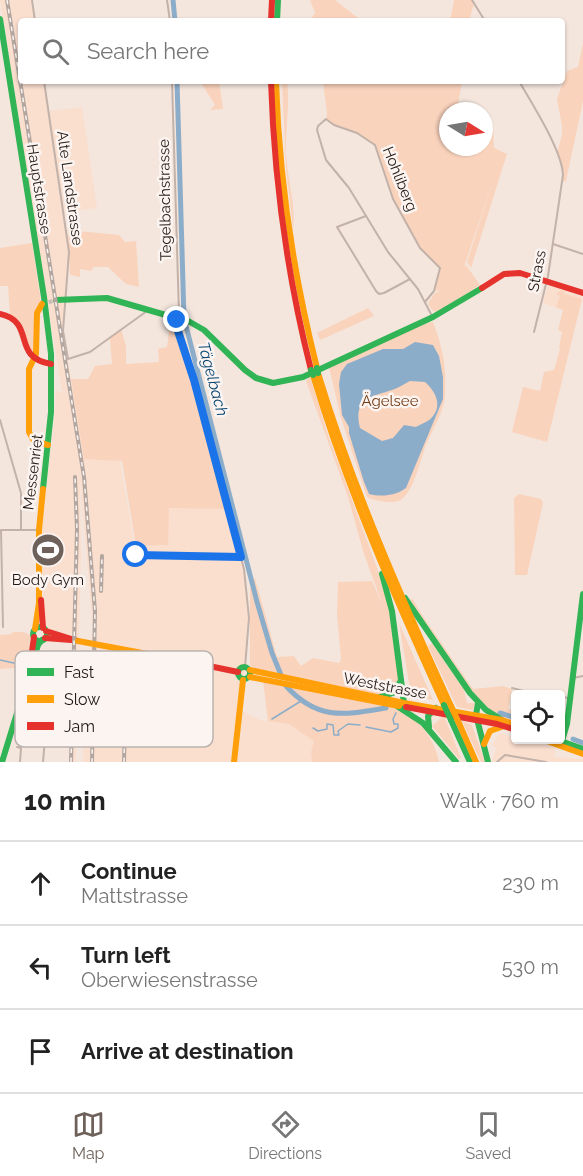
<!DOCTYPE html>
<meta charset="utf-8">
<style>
:root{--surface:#fff;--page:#f6f6f6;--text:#222;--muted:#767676;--line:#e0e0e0;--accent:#6d615a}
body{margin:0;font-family:Raleway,sans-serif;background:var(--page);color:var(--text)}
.controls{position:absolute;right:18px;bottom:18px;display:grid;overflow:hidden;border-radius:6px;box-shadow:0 2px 4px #0004}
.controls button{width:54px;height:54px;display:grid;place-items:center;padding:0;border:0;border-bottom:2px solid var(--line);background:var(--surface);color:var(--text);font:30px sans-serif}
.compass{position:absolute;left:439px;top:102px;width:54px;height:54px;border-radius:50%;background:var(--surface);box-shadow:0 2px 4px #0004;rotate:101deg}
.stop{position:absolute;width:18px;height:18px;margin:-14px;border:4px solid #1a73e8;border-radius:50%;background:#fff}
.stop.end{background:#1a73e8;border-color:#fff;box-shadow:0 2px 6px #0008}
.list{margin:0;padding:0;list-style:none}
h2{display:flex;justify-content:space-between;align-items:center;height:78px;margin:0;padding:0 24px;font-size:26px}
h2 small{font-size:20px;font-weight:400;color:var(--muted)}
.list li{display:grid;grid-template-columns:39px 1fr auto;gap:18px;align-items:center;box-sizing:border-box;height:84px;padding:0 24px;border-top:2px solid var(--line)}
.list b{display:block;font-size:22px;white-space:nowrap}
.list p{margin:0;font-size:20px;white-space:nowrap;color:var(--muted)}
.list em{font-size:20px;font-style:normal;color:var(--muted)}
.icon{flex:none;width:33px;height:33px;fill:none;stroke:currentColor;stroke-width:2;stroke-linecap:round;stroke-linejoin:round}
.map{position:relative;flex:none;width:583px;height:762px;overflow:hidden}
.search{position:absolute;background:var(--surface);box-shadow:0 2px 4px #0004;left:18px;right:18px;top:18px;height:66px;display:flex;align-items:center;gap:15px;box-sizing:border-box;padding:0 21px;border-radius:6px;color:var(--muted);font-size:22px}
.sheet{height:330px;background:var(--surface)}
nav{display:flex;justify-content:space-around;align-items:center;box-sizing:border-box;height:84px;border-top:2px solid var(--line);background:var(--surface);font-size:16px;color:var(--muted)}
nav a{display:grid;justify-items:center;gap:3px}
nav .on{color:var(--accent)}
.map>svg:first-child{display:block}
.built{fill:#fadece}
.green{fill:#fad3bc}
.water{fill:#8cadc9;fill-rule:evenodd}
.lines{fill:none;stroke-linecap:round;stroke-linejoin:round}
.stream{stroke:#8cadc9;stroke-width:1.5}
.river{stroke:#8cadc9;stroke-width:5}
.secondary-tunnel{stroke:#cabdb5;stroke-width:4;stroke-dasharray:4 2;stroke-linecap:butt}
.street{stroke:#c2b2a9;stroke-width:2}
.fast{stroke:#30b455;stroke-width:6}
.slow{stroke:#ff9f0a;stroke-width:6}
.jam{stroke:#e5322d;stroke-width:6}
.rail-casing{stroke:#b3a69f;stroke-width:4}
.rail{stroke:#fbf4f1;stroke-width:1.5;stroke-dasharray:4.5;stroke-linecap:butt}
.fast-bridge{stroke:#30b455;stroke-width:6}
.slow-bridge{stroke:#ff9f0a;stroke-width:6}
.route{stroke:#1a73e8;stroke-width:8}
.labels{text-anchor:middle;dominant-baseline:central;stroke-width:5;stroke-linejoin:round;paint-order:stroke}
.street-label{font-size:15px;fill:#241913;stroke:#fbf4f1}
.park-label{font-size:15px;fill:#753c14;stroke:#fbf4f1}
.poi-label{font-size:15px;fill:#241913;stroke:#fbf4f1}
.water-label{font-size:16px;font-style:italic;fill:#094773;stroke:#fbf4f1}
.key{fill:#fbf4f1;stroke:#bab2ae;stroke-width:1.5}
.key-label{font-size:16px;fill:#241913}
</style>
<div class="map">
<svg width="583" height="762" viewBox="0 0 583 762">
<rect width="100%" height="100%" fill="#f4e6dd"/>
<g class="built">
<polygon points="0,0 32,0 35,21 21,21 21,81 44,81 49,111 82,107 97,208 65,212 64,217 69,252 63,331 84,458 120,461 135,547 168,545 168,508 229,509 244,569 249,618 240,710 260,720 289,724 295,727 314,741 311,752 312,762 83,762 85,686 93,630 80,480 81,556 76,756 76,762 69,762 72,635 50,631 44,627 41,565 41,535 54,423 56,390 62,393"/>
<polygon points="548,285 583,295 578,315 543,303"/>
<polygon points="500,733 515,738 516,740 532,740 555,748 555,757 583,759 583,762 492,762 496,748 492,745"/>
</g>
<g class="green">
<polygon points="310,0 335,0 362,21 310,21 315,13"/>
<polygon points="454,0 471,0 474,4 469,21 450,21"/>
<polygon points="583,43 583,101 566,181 562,182 563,168 557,153 562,135 562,126 557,99 567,71 578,67"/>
<polygon points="200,81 219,81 223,109 210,110 215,105"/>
<path d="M282 81H287C290 103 286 124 286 146 285 170 297 207 293 229L286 168Z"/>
<polygon points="323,81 462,81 457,111 448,111 448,147 484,147 484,140 493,125 494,148 507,154 471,268 467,262 493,181 464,267 466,265 480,285 439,312 433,311 428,304 434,294 441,290 434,291 439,268 420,248 393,199 375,145 357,133 334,125 326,119 327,114"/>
<polygon points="68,230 119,235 125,242 136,241 139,287 126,284 108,267 93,267 92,271 80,269 80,277 70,275"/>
<polygon points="32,243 41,302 37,306 35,315 35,351 31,353 29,352 23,327 20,321 10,314 8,286 0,286 0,248"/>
<polygon points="563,289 565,294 582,299 547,442 512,432 523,387 540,391 544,372 554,370 560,349 559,347 562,332 558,330 563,310 556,307 560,296 556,294"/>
<polygon points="368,308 374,316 320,340 317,333"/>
<path d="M433 322C442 346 447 367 445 393 445 411 433 428 426 445 420 460 415 488 402 499 396 505 374 501 367 497L341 418 329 367 422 324Z"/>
<polygon points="121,329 126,346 126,364 159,362 158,349 167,347 169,331 176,330 193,380 227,509 169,508 168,545 136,546 122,461 84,459 71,379 88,379 95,366 112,364 110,338"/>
<polygon points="310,376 328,435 383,584 389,605 399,680 392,693 380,695 258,671 250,665 250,588 255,578 277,657 294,656 301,666 313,658 339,663 341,659 337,615 338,582 372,581 383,606 364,554 348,497 306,381"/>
<polygon points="519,494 541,499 543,503 527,575 515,575 514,498"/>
<polygon points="413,599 422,615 473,689 503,686 512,689 508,709 515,710 515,722 499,716 489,710 472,693 409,600"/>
<polygon points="399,623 433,700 411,695"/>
<path d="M13 632H23L30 635C30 646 29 654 26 664L15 668 0 669V635L12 634Z"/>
<polygon points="432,643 464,690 467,703 475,703 473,710 457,707 428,646"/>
<path d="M263 681C290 686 317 691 344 697 366 701 392 703 410 716 425 726 436 745 439 762H312L311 752 314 741 289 724 268 721Z"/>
<polygon points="442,717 445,718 461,758 459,759 432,726"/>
<polygon points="462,721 472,725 485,762 481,762"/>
</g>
<path class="water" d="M415 342 433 345 439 356 443 377V399L406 488C395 496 382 497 369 494L364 482 349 433V427L342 415 339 384 341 372 347 364 383 349H403ZM410 381 425 382C434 390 443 404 433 416 430 421 421 424 416 427L404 425 393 438 382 441 360 428C353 398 370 397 392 390 398 388 404 384 410 381Z"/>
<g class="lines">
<g class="stream">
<polyline points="0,660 27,666"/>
<polyline points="272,719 301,701"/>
<polyline points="366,727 391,732 398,728 398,724 394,724 393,719 396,713"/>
<polyline points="313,728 318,731 327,729 327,724 333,725 334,735 339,735 338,731 348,724 360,725"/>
</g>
<g class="river">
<polyline points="173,0 175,21"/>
<polyline points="177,81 184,318 257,602 272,653 281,675"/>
<path d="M286 686C318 721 344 715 386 708"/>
<polyline points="500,713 516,718"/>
<polyline points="573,739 583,743"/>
</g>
<polyline class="secondary-tunnel" points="43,304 56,300"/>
<g class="street">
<polyline points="32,0 35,21"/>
<polyline points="167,0 170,21"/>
<polyline points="472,0 485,21"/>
<polyline points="44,81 69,252 63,331 68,359 90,352 147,311"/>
<polyline points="172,81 179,314 177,328 194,380 244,569 249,618 245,667"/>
<path d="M519 81C532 104 562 150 563 175L548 276 534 332"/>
<polyline points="366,216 337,227 376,291 379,294 384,293 410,279"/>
<polyline points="553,244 583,254"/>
<polyline points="425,302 434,291 440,268 420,248 393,199 375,145 357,133 334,125 326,119 318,126 317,130 326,160 349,188 388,252 418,289 432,316"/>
<polyline points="0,420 21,493 21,530"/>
<polyline points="132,555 241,557"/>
<polyline points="3,627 1,530 39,530"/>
<polyline points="573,678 583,676"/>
<polyline points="512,688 535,694"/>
<polyline points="560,697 570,698"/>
<polyline points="17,747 21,748 20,762"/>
<polyline points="43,762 51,667 56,668"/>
<polyline points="497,762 505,755 546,762"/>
</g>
<g class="fast">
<polyline points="0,19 44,297 51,354 51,412 43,489"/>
<polyline points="277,21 278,0"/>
<polyline points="56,300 107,298 190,322 204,330 245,370 256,378 273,383 303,377 433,317 482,288"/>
<polyline points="382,574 392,611 404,703 407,708"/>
<polyline points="405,598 470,693 486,710 502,720"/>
<circle cx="40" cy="634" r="7"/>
<circle cx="244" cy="673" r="6"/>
<polyline points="380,697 393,693 400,682"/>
<polyline points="478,703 476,715 488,762"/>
<polyline points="397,706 423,723 456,762"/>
<polyline points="451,720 470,762"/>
<polyline points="429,727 428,716 436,708"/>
<polyline points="558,740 583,749"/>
<polyline points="564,747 562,741 567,724 583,594"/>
<polyline points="2,762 38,645 42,640"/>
</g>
<g class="slow">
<path d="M276 81C279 179 293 273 317 368"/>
<polyline points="42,304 37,313 36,354 29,369 29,432 34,441 48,445"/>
<path d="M318 373C353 488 401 597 451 706"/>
<path d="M313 375C347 489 395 597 444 705"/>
<polyline points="35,629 39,603 39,530 43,489"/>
<polyline points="250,670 404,703 502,720 516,725"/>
<polyline points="250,677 399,706"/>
<polyline points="458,721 476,762"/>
<polyline points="544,740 583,754"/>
<polyline points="484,744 490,731 504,726"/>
<polyline points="234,762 243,680"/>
</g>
<g class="jam">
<polyline points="271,21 272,0"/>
<path d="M271 81C274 179 287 275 311 370"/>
<polyline points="482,288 504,274 520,273 583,293"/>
<path d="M0 314C37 322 10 357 51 364"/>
<polyline points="41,600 43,628"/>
<polyline points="46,631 78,641"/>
<polyline points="45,638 71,640"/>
<polyline points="185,661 238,672"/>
<polyline points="30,666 34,637"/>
<polyline points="406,707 497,724 516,730"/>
</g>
<g class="rail-casing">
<g id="rail">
<polyline points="7,0 84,477 95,611 92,762"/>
<polyline points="101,591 102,556"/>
<polyline points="71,762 77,529 75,477"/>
<polyline points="124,762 126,684"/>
</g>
</g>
<use href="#rail" class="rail"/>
<g class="fast-bridge">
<polyline points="317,368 318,373"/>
<polyline points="311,370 313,375"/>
<polyline points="444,705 451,720"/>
</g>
<g class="slow-bridge">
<polyline points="78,641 185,661"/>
<polyline points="451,706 458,721"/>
</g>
</g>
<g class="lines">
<polyline class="route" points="136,555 241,557 194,380 177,328 177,320"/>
</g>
<defs>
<g id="stadium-disc" transform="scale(1.725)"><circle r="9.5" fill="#6d615a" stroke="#fbf4f1"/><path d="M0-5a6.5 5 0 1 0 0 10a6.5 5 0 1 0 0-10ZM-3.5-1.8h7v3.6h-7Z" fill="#fff"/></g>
</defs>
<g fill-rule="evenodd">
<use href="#stadium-disc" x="48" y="550"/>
</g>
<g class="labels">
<g class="street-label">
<text transform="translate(400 179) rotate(68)">Hohliberg</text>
<text transform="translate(70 188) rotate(82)">Alte Landstrasse</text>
<text transform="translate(39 189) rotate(81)">Hauptstrasse</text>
<text transform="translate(165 200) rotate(-91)">Tegelbachstrasse</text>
<text transform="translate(537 271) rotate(-79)">Strass</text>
<text transform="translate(33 472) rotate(-83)">Messenriet</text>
<text transform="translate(385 686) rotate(11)">Weststrasse</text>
</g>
<g class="park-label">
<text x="390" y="401">Ägelsee</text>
</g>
<g class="poi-label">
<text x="48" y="580">Body Gym</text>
</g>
<g class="water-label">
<text transform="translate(213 379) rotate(75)">Tägelbach</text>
</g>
</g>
<rect x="15" y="651" width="198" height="96" rx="9" class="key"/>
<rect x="27" y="668" width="27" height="8" fill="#30b455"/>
<rect x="27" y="695" width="27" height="8" fill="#ff9f0a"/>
<rect x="27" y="722" width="27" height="8" fill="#e5322d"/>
<g class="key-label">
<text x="64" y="678">Fast</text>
<text x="64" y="705">Slow</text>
<text x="64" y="732">Jam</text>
</g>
</svg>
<div class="controls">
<button><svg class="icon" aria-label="locate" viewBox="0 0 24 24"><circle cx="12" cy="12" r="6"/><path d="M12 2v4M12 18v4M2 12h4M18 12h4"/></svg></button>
</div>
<svg class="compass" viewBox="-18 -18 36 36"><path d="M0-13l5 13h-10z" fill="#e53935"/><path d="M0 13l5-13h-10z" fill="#767676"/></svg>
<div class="stop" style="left:136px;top:555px"></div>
<div class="stop end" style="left:177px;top:320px"></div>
<div class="search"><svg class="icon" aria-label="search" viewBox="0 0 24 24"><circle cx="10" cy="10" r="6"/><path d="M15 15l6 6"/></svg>Search here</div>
</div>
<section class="sheet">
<h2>10 min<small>Walk · 760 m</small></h2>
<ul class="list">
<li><svg class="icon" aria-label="ahead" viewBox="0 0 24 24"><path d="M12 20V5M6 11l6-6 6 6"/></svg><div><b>Continue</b><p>Mattstrasse</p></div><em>230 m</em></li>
<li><svg class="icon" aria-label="left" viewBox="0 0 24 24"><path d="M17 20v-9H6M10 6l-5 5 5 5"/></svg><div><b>Turn left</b><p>Oberwiesenstrasse</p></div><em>530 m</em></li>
<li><svg class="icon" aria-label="arrive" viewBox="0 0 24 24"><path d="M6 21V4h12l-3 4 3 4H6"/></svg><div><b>Arrive at destination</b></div></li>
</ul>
</section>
<nav>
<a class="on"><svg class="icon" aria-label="map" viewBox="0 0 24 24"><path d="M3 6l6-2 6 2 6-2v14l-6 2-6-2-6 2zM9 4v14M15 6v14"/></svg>Map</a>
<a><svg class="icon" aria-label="directions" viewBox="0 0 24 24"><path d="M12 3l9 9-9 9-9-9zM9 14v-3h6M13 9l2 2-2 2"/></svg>Directions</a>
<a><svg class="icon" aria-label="saved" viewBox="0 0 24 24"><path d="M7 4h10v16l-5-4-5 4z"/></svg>Saved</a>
</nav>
